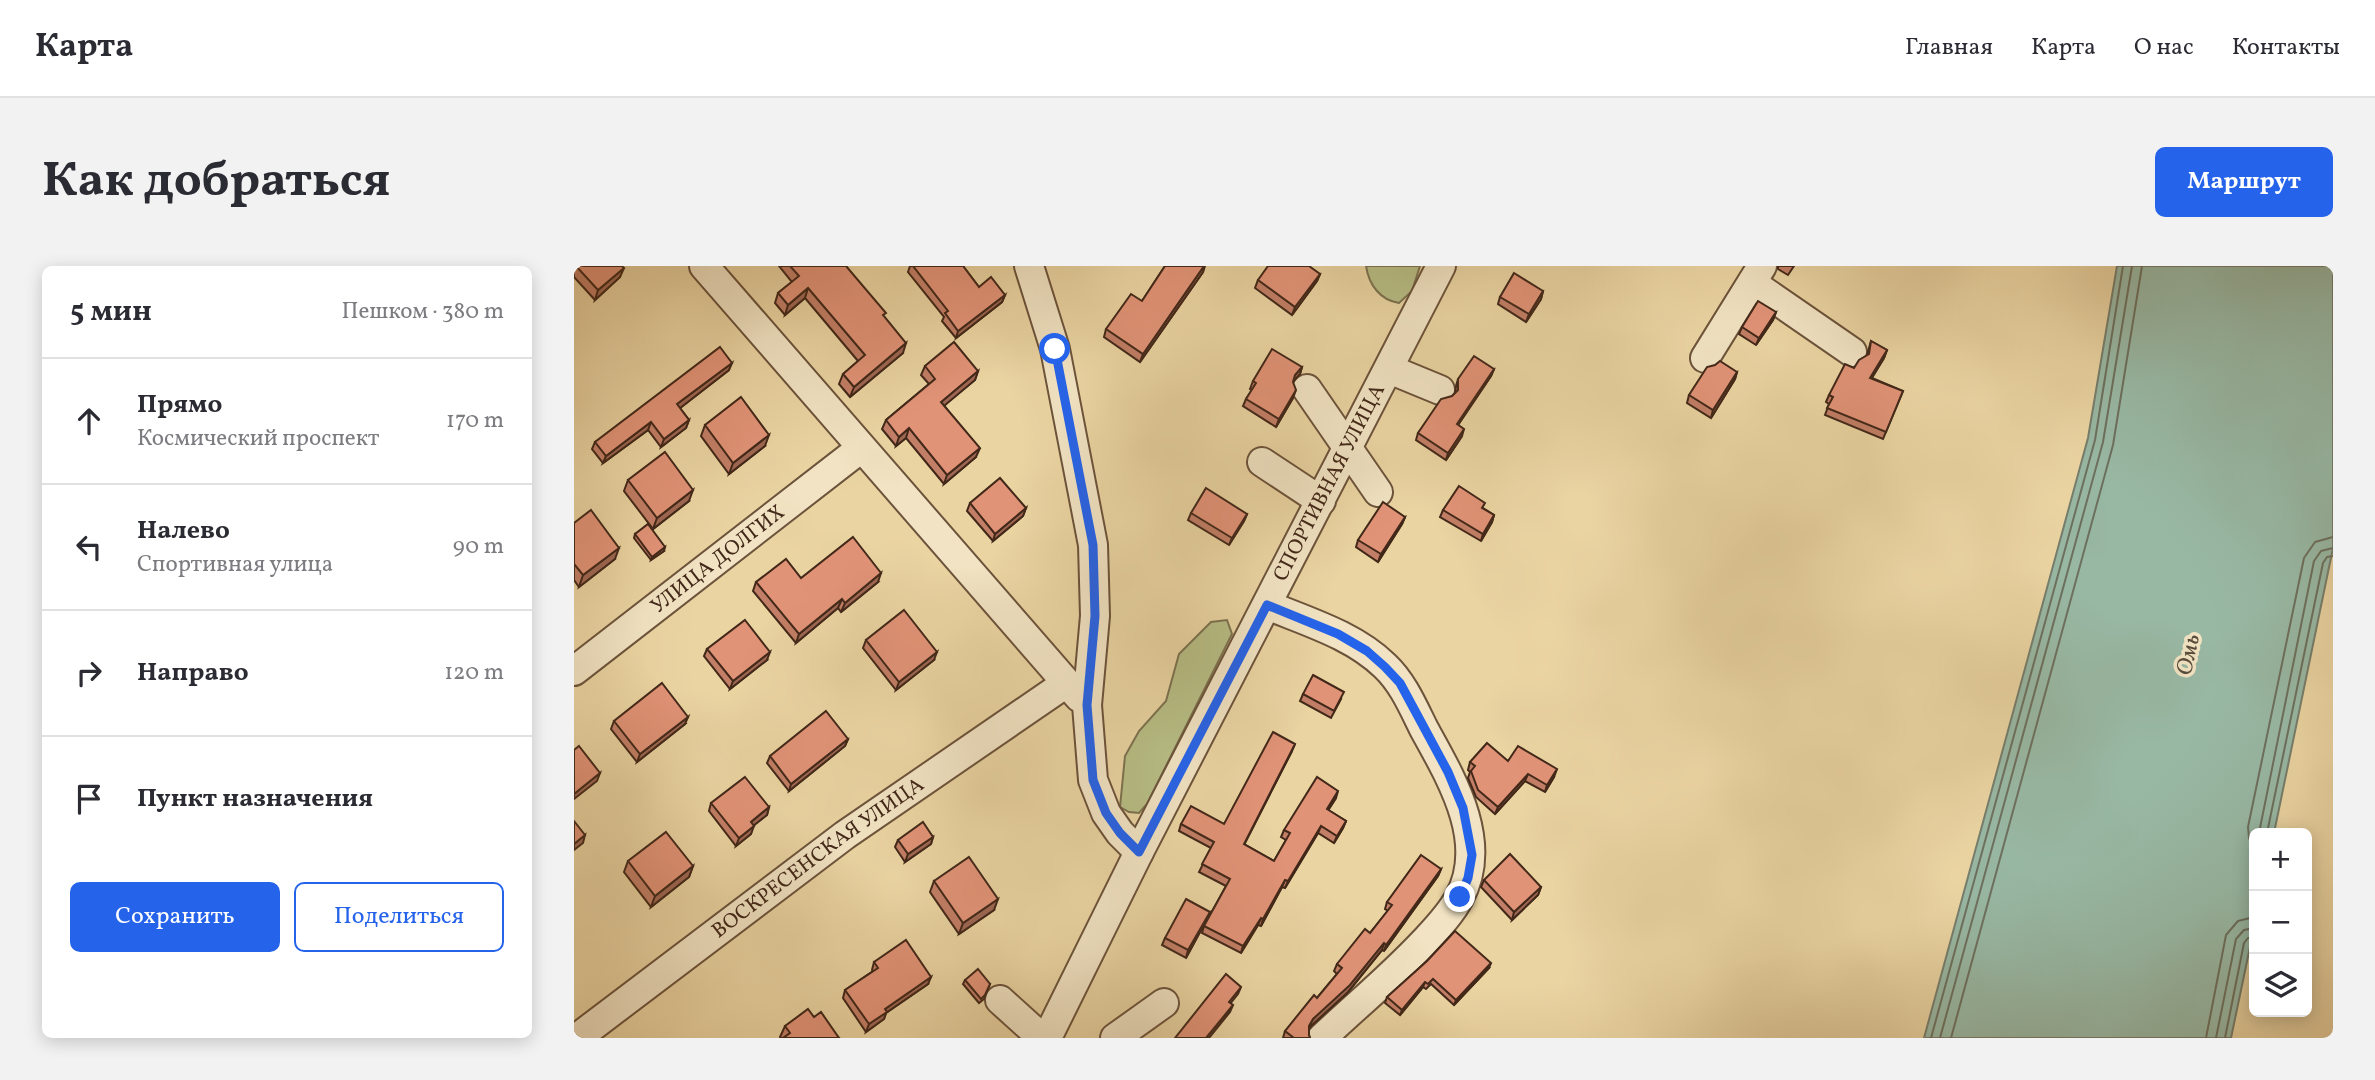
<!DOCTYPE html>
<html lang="ru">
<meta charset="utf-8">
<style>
:root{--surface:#fff;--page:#f2f2f3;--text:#2b2b33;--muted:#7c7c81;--line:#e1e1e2;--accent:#2563eb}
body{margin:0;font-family:Vollkorn,serif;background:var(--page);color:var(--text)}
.controls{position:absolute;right:21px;bottom:21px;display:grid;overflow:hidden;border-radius:10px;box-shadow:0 4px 18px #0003}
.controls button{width:63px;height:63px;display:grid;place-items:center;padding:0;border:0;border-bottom:2px solid var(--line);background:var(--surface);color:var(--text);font:35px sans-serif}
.stop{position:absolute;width:21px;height:21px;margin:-16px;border:5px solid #2563eb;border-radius:50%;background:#fff}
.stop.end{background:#2563eb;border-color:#fff;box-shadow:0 2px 7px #0008}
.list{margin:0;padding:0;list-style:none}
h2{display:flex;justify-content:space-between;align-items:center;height:91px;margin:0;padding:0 28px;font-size:30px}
h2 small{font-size:23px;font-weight:400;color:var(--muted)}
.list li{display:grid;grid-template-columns:46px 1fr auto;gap:21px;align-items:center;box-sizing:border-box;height:126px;padding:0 28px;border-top:2px solid var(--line)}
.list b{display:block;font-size:26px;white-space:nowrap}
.list p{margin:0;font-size:23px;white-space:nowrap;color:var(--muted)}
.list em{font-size:23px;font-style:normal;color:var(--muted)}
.actions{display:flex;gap:14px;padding:21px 28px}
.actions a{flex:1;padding:16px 0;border:2px solid var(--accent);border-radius:10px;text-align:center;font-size:24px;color:var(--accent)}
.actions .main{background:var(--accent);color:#fff}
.icon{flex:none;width:38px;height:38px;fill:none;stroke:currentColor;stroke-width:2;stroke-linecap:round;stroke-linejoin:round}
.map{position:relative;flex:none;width:1759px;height:772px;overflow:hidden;border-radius:10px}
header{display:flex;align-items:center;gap:42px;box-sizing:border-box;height:98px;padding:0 35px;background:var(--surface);border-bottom:2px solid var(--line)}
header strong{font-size:33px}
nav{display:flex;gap:38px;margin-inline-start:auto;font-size:24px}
.intro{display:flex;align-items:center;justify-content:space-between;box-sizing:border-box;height:168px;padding:0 42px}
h1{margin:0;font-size:49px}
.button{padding:18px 32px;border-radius:10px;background:var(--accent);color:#fff;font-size:24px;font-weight:700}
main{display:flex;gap:42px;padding:0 42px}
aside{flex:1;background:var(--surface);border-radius:10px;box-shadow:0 4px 18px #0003}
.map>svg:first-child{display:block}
.green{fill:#b7bd85;stroke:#7c724f;stroke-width:2}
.water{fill:#98b8a4;stroke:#767e6c;stroke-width:2}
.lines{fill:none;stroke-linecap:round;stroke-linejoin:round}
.shore{stroke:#6d705e;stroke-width:2}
.minor-casing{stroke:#6c533b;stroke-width:32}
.minor{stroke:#f1e3c3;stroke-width:28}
.wall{fill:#c27e66;stroke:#422819;stroke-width:2}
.shaded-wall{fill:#9e6753;stroke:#422819;stroke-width:2}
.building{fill:#e19377;stroke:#422819;stroke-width:2}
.route{stroke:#2563eb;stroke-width:9}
.labels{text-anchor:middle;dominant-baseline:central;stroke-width:7;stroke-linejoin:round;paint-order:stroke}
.street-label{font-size:21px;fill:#422819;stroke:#f1e3c3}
.water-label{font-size:23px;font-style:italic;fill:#584c3c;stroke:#f1e3c3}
</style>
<header>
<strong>Карта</strong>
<nav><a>Главная</a><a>Карта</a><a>О нас</a><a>Контакты</a></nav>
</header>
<div class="intro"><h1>Как добраться</h1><a class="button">Маршрут</a></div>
<main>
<aside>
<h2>5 мин<small>Пешком · 380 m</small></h2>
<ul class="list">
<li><svg class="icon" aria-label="ahead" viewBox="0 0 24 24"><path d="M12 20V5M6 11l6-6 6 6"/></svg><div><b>Прямо</b><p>Космический проспект</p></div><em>170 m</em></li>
<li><svg class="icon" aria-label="left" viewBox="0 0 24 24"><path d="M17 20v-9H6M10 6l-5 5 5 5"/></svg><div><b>Налево</b><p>Спортивная улица</p></div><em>90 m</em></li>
<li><svg class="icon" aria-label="right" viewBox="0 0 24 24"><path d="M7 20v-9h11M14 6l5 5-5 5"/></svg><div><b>Направо</b></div><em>120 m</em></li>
<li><svg class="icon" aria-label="arrive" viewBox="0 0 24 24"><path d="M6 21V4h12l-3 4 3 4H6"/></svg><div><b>Пункт назначения</b></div></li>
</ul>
<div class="actions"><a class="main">Сохранить</a><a>Поделиться</a></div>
</aside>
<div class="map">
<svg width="1759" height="772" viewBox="0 0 1759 772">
<rect width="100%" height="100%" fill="#ead4a2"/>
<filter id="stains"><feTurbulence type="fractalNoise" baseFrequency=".00286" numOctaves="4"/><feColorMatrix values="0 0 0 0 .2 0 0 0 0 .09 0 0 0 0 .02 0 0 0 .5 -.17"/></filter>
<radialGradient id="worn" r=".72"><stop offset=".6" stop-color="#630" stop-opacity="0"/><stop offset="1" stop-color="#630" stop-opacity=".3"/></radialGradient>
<g class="green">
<path d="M792 0H846L838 25 825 37C806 34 795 19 792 0Z"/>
<polygon points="653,354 658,368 573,538 565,547 555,546 546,541 551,490 565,465 592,435 605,388 637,356"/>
</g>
<polygon class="water" points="1543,0 1759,0 1759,282 1700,567 1680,567 1680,662 1657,772 1350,772 1514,172"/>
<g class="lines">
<g class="shore">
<polyline points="1685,567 1740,295 1747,285 1759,282"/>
<polyline points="1693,567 1749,297 1753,291 1759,290"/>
<polyline points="1680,583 1675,572 1674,561 1730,292 1741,276 1759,271"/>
<polyline points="1357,772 1521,174 1549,0"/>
<polyline points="1366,772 1529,176 1558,0"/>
<polyline points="1377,772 1539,179 1568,0"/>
<polyline points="1632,772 1652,669 1664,655 1680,651"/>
<polyline points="1642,772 1662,673 1670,664 1680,662"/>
<polyline points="1651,772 1670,677 1674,672 1680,671"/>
</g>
<g class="minor-casing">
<g id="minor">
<polyline points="130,0 505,431"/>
<polyline points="455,0 481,83 519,279 521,350 513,439 519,514 532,547 546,567 565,586"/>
<polyline points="1178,17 1278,86"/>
<polyline points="1131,92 1188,0"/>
<polyline points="815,103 866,124"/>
<polyline points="733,123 804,226"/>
<polyline points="688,196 747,235"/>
<path d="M693 339C734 356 779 369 811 400 829 417 839 441 850 463 877 512 916 576 885 632 876 649 862 663 849 677 817 711 782 740 748 772"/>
<path id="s1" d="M0 405 286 183"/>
<polyline points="426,734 468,772"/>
<path id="s2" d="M3 772 271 569 491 418"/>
<path id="s3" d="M473 772 565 586 867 0"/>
<polyline points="541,772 590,737"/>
</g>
</g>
<use href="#minor" class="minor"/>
</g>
<g class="wall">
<polygon points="0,0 48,0 46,11 21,34 0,11"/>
<polygon points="205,0 272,0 310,51 329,87 276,131 265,118 269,108 284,95 231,32 211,49 201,37 204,27 218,16"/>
<polygon points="336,0 389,0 405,21 431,29 428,36 382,72 368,55 370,51 334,6"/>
<polygon points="591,0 631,0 629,6 566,96 530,71 532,63 568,35"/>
<polygon points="1204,0 1220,0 1214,9 1204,3"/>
<polygon points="746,8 743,15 718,49 681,22 684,14"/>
<polygon points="969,25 967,33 952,56 924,38 926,31"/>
<polygon points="1202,46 1199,54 1182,79 1165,68 1168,61"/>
<polygon points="1297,75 1313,84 1310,92 1298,112 1329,125 1309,173 1251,149 1255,138 1252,136 1255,129 1293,89"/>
<polygon points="351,100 404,105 401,114 370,139 402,191 370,218 332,172 322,180 308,163 312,154 355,118 347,109"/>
<polygon points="728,101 726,108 719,115 719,132 702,161 669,140 672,133 678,124 676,123 679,115"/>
<polygon points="920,103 917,110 884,159 888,170 872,194 842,174 844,167 881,127 882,120 884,113"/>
<polygon points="155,104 106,142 115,154 112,162 87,181 74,164 29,197 18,183 21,176"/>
<polygon points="1163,106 1161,113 1137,152 1113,137 1115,129"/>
<polygon points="131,159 191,180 155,208 127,170"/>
<polygon points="54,214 115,235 79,263 50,225"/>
<polygon points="396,237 452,242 449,250 419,275 393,245"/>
<polygon points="909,242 920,249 918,256 907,275 866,251 869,244"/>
<polygon points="617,247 673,248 670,255 655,279 614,254"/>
<polygon points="831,251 828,258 804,296 782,281 784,274"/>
<polygon points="0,257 41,293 5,321 0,314"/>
<polygon points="61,268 90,285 77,294 60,272"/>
<polygon points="227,312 304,316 267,346 264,342 222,377 179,325 182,316"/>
<polygon points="292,374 360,394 322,424 289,382"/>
<polygon points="133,383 193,394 156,423 130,390"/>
<polygon points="729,428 767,433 757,452 726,435"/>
<polygon points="40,455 111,458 63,496 37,463"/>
<polygon points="274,473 271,480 215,525 193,497 196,490"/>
<polygon points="718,485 670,578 700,595 712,574 707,571 710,564 762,532 754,544 772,555 769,562 760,577 744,567 711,622 708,621 687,660 684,659 667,687 628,667 630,660 652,620 625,606 637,582 605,565 607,558 650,558"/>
<polygon points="934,495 980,511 971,526 951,515 921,548 902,531 894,512 896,506 894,504 896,496"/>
<polygon points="137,537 195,541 193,549 179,559 177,568 162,580 135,545"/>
<polygon points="359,571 357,578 331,596 321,581 324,574"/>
<polygon points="54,595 119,600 115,611 77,641 50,606"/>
<polygon points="867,603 864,610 810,685 808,684 774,726 737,760 735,763 735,769 736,772 709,772 711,765 743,732 763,708 760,705 763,698 796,667 814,645 811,643 813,636"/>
<polygon points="910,614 967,621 964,629 938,654 907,621"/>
<polygon points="360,615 420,644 385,668 356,626"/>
<polygon points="636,646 633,653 612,692 588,679 591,672"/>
<polygon points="853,695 915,702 880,739 857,718 852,723 849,721 826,749 811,737 813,731"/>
<polygon points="300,696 354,718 312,747 310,753 292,766 269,732 271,724 299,705 298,704"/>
<polygon points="391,714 416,718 410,733 405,737 389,718"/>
<polygon points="240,751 265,772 207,772 206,771 211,760"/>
</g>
<g class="shaded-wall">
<polygon points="630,0 629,6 566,96 569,88"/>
<polygon points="50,2 46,11 21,34 24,24"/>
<polygon points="746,8 743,15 718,49 721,41"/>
<polygon points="234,22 231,32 211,49 214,39"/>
<polygon points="969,25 967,33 952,56 955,48"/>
<polygon points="431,29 428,36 382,72 384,65"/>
<polygon points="1202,46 1199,54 1182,79 1185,72"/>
<polygon points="332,77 329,87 276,131 280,121"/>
<polygon points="1313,84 1310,92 1293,119 1296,112"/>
<polygon points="158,97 155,104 101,146 103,138"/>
<polygon points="728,101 726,108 718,117 721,109"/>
<polygon points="920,103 917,110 880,165 883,158"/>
<polygon points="404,105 401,114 364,145 367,136"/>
<polygon points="1163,106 1161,113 1137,152 1139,144"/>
<polygon points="722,124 719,132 702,161 705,153"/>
<polygon points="115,154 112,162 87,181 90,173"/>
<polygon points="77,156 74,164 29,197 32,190"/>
<polygon points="335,162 332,172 322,180 325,171"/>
<polygon points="890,163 888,170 872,194 874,187"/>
<polygon points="195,169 191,180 155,208 159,197"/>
<polygon points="406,182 402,191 370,218 373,209"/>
<polygon points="119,224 115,235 79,263 83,252"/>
<polygon points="452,242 449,250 419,275 421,268"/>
<polygon points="673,248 670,255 655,279 658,272"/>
<polygon points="920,249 918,256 907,275 909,268"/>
<polygon points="831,251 828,258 804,296 807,288"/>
<polygon points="91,281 90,285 77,294 78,291"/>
<polygon points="45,282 41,293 5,321 9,309"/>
<polygon points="307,307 304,316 267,346 271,337"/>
<polygon points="268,333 264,342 222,377 225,368"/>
<polygon points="196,386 193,394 156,423 159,415"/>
<polygon points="363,386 360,394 322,424 325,416"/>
<polygon points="114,451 111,458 63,496 66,488"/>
<polygon points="274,473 271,480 215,525 217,518"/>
<polygon points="721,478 718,485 667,585 670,578"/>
<polygon points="983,503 980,511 971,526 973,519"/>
<polygon points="26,507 23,515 0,533 0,528"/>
<polygon points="954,508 951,515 921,548 924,541"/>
<polygon points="764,525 762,532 750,551 753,543"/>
<polygon points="195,541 193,549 174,564 177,556"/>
<polygon points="772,555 769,562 760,577 763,570"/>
<polygon points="180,560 177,568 162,580 165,572"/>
<polygon points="747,560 744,567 711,622 714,615"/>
<polygon points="11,569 9,577 0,584 0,578"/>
<polygon points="359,571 357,578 331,596 334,588"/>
<polygon points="119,600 115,611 77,641 81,630"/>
<polygon points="867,603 864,610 810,685 812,679"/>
<polygon points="711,614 708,621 687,660 689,653"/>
<polygon points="967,621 964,629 938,654 940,646"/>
<polygon points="424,633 420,644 385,668 389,657"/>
<polygon points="636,646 633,653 612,692 614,684"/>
<polygon points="687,652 684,659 667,687 669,680"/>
<polygon points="810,677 808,684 774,726 737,760 732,766 739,753"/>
<polygon points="917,697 915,702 880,739 882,734"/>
<polygon points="357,711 354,718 312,747 310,753 292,766 295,758 311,743"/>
<polygon points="851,716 849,721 826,749 828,744"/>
<polygon points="667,721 664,728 652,743 655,736"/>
<polygon points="659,739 656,746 635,772 632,772"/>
</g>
<g class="building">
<polygon points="2,0 48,0 50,2 24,24"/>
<polygon points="216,0 272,0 312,47 309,49 332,77 280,121 269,108 291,89 234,22 214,39 204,27 225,10"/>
<polygon points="339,0 389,0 405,21 417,11 431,29 384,65 371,47 374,45"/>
<polygon points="591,0 630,0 569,88 532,63 557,28 568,35"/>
<polygon points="694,0 735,0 746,8 721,41 684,14"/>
<polygon points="940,7 969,25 955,48 926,31"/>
<polygon points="1184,35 1202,46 1185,72 1168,61"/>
<polygon points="1297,75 1313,84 1296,112 1329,125 1312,166 1253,142 1259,131 1255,129 1271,98 1280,102 1285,94 1295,88"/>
<polygon points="380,76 404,105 367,136 406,182 373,209 335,162 325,171 312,154 361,113 351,100"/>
<polygon points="146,81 158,97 103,138 115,154 90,173 77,156 32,190 21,176"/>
<polygon points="698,83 728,101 721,109 719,116 722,124 705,153 672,133 682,117 679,115"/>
<polygon points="900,90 920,103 883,158 890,163 874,187 844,167 867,133 878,130 884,124 884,113"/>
<polygon points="1146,95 1163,106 1139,144 1115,129 1133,101 1141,99"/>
<polygon points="167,131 195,169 159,197 131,159"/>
<polygon points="91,186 119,224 83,252 54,214"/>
<polygon points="426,212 452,242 421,268 396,237"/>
<polygon points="885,220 911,237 908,242 920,249 909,268 869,244"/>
<polygon points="632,222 673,248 658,272 617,247"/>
<polygon points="809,236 831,251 807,288 784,274"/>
<polygon points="17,244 45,282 9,309 0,298 0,257"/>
<polygon points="74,258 91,281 78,291 61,268"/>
<polygon points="279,271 307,307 271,337 268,333 225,368 182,316 212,293 227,312"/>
<polygon points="330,344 363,386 325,416 292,374"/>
<polygon points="171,354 196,386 159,415 133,383"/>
<polygon points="739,409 770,426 760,445 729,428"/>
<polygon points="88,417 114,451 66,488 40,455"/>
<polygon points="252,445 274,473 217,518 196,490"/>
<polygon points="699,466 721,478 670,578 700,595 716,567 710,564 743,511 764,525 753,543 772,555 763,570 747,560 714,615 711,614 689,653 687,652 669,680 630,660 656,613 628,598 640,576 607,558 617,540 650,558"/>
<polygon points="913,477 934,495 944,480 983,503 973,519 954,508 924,541 904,524 897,505 901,500 896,496"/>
<polygon points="5,480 26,507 0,528 0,484"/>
<polygon points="171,511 195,541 177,556 180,560 165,572 137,537"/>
<polygon points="0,555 11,569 0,578"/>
<polygon points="349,556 359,571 334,588 324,574"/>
<polygon points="92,566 119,600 81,630 54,595"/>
<polygon points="936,588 967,621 940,646 910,614"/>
<polygon points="847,589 867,603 812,679 810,677 776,719 739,753 735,760 735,769 736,772 720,772 711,765 740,729 743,732 768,702 763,698 791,663 796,667 818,639 813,636"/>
<polygon points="395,591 424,633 389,657 360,615"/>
<polygon points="612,633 636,646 614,684 591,672"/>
<polygon points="881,665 917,697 882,734 859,713 854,718 851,716 828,744 813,731 853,695"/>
<polygon points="332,674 357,711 311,743 313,746 295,758 271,724 304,702 300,696"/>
<polygon points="404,703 416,718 411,729 407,733 391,714"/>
<polygon points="652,708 667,721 655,736 659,739 632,772 601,772"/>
<polygon points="234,743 240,751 247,746 265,772 209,772 216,767 211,760"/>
</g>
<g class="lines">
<polyline class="route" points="481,83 519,279 521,350 513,439 519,514 532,547 546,567 565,586 693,339 764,368 793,385 811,401 826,417 874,506 889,542 898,589 894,612 886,631"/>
</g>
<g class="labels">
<g class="street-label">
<text stroke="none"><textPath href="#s3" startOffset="623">СПОРТИВНАЯ УЛИЦА</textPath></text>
<text stroke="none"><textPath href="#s1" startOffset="182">УЛИЦА ДОЛГИХ</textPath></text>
<text stroke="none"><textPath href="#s2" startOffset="301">ВОСКРЕСЕНСКАЯ УЛИЦА</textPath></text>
</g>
<g class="water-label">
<text transform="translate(1615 389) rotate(-78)">Омь</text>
</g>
</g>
<rect width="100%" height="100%" filter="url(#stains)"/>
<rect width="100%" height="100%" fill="url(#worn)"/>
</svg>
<div class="controls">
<button>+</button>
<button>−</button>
<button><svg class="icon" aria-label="layers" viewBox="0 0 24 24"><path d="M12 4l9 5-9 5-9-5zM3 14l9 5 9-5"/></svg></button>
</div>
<div class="stop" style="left:481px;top:83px"></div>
<div class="stop end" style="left:886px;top:631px"></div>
</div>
</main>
